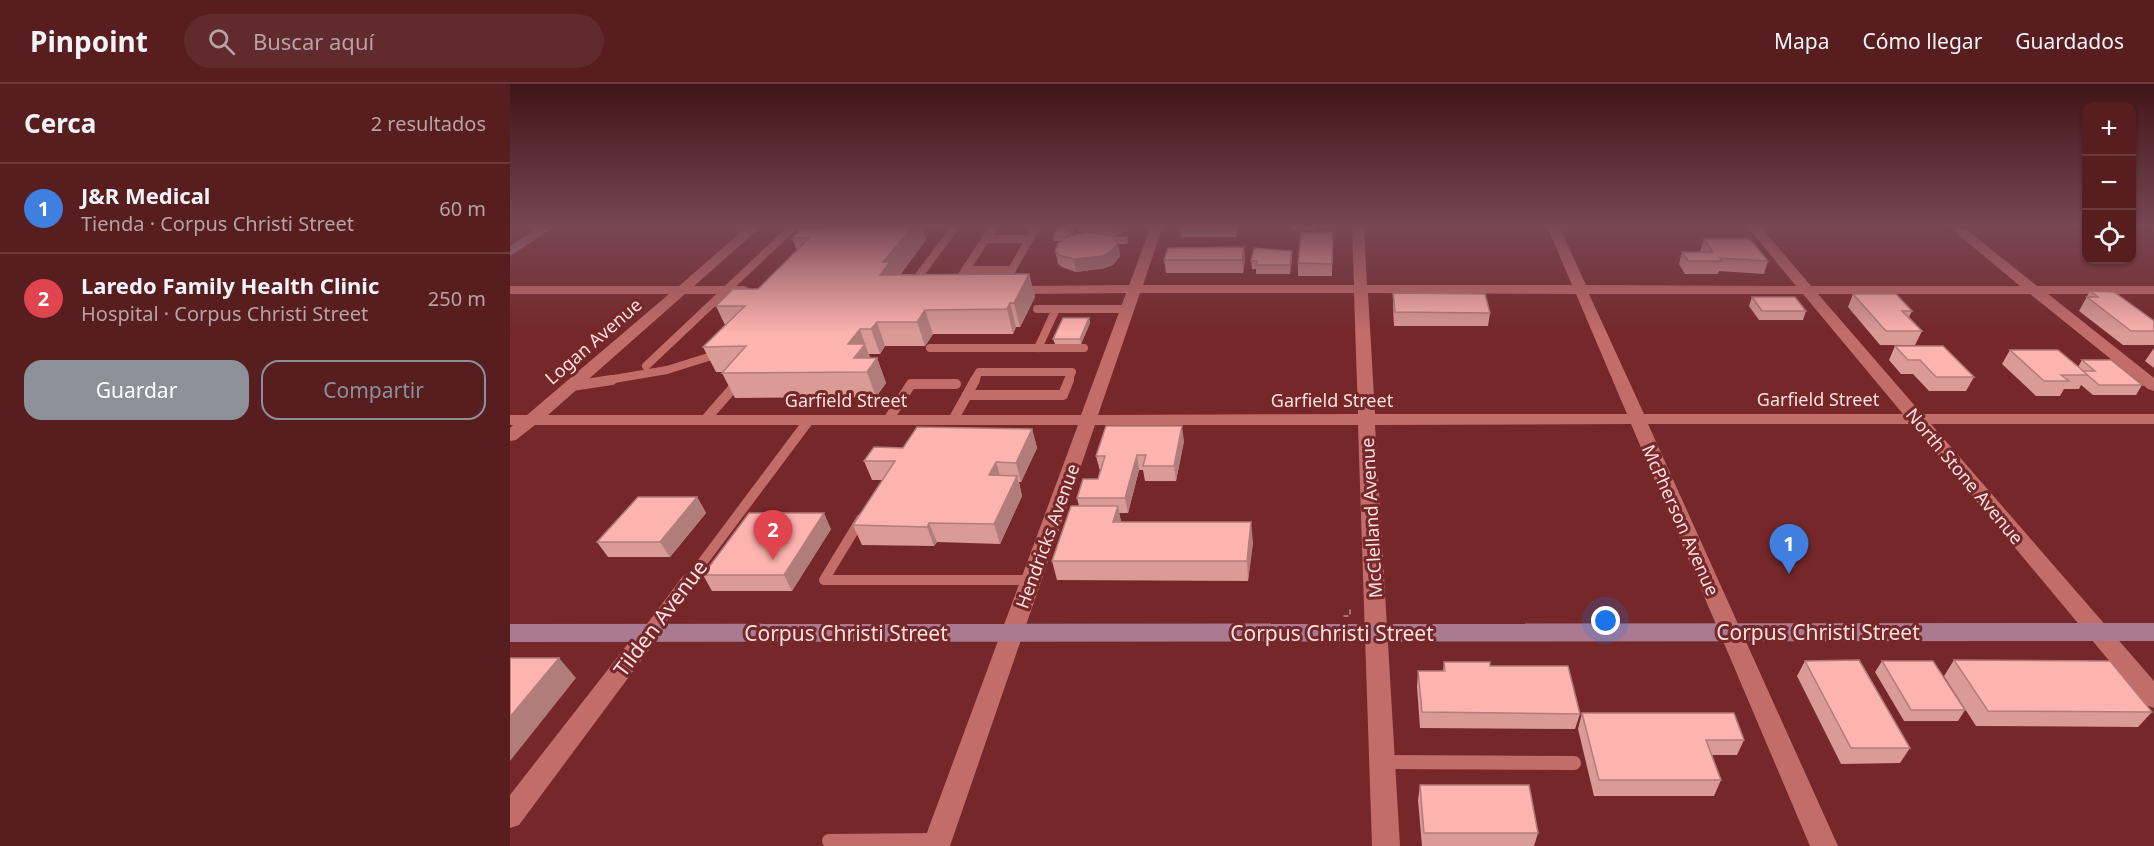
<!DOCTYPE html>
<html lang="es">
<meta charset="utf-8">
<style>
:root{--surface:#581d1f;--page:#612a2c;--text:#f1f3f6;--muted:#b7a2a4;--line:#6d3b3d;--accent:#8c9099}
body{margin:0;font-family:"Noto Sans",sans-serif;background:var(--page);color:var(--text)}
.controls{position:absolute;right:18px;top:18px;display:grid;overflow:hidden;border-radius:12px;box-shadow:0 2px 4px #0004}
.controls button{width:54px;height:54px;display:grid;place-items:center;padding:0;border:0;border-bottom:2px solid var(--line);background:var(--surface);color:var(--text);font:30px sans-serif}
.you{position:absolute;left:1096px;top:537px;width:21px;height:21px;margin:-15px;border:4px solid #fff;border-radius:50%;background:#1a73e8;box-shadow:0 0 0 9px #1a73e833}
.badge{display:grid;place-items:center;width:39px;height:39px;border-radius:50%;background:var(--accent);color:#fff;font-size:20px;font-weight:700}
.pin{position:absolute;translate:-50% -50px;filter:drop-shadow(0 2px 3px #0008)}
.pin::after{content:'';position:absolute;top:32px;width:21px;height:18px;background:inherit;clip-path:polygon(0 0,100% 0,50% 100%)}
.list{margin:0;padding:0;list-style:none}
h2{display:flex;justify-content:space-between;align-items:center;height:78px;margin:0;padding:0 24px;font-size:26px}
h2 small{font-size:20px;font-weight:400;color:var(--muted)}
.list li{display:grid;grid-template-columns:39px 1fr auto;gap:18px;align-items:center;box-sizing:border-box;height:90px;padding:0 24px;border-top:2px solid var(--line)}
.list b{display:block;font-size:22px;white-space:nowrap}
.list p{margin:0;font-size:20px;white-space:nowrap;color:var(--muted)}
.list em{font-size:20px;font-style:normal;color:var(--muted)}
.actions{display:flex;gap:12px;padding:18px 24px}
.actions a{flex:1;padding:14px 0;border:2px solid var(--accent);border-radius:18px;text-align:center;font-size:21px;color:var(--accent)}
.actions .main{background:var(--accent);color:#fff}
.icon{flex:none;width:33px;height:33px;fill:none;stroke:currentColor;stroke-width:2;stroke-linecap:round;stroke-linejoin:round}
.map{position:relative;flex:none;width:1644px;height:762px;overflow:hidden}
header{display:flex;align-items:center;gap:36px;box-sizing:border-box;height:84px;padding:0 30px;background:var(--surface);border-bottom:2px solid var(--line)}
header strong{font-size:28px}
nav{display:flex;gap:33px;margin-inline-start:auto;font-size:21px}
.search{width:420px;height:54px;background:var(--page);display:flex;align-items:center;gap:15px;box-sizing:border-box;padding:0 21px;border-radius:33px;color:var(--muted);font-size:22px}
main{display:flex}
aside{flex:1;background:var(--surface)}
.map>svg:first-child{display:block}
.lines{fill:none;stroke-linecap:round;stroke-linejoin:round}
.path{stroke:#ad7273;stroke-width:5;stroke-dasharray:2 6;stroke-linecap:butt}
.lane-far2{stroke:#c36d6b;stroke-width:8}
.lane-far1{stroke:#c36d6b;stroke-width:10}
.lane{stroke:#c36d6b;stroke-width:14}
.street{fill:#c36d6b;fill-rule:evenodd}
.secondary{fill:#aa7a90;fill-rule:evenodd}
.wall{fill:#da9a96}
.shaded-wall{fill:#b17d7a}
.building{fill:#fdb3af;stroke:#b17d7a;stroke-width:1.5}
.labels{text-anchor:middle;dominant-baseline:central;stroke-width:6;stroke-linejoin:round;paint-order:stroke}
.street-label{font-size:18px;fill:#fee0de;stroke:#752729}
.near-street-label{font-size:21px;fill:#fee0de;stroke:#752729}
</style>
<header>
<strong>Pinpoint</strong>
<div class="search"><svg class="icon" aria-label="search" viewBox="0 0 24 24"><circle cx="10" cy="10" r="6"/><path d="M15 15l6 6"/></svg>Buscar aquí</div>
<nav><a>Mapa</a><a>Cómo llegar</a><a>Guardados</a></nav>
</header>
<main>
<aside>
<h2>Cerca<small>2 resultados</small></h2>
<ul class="list">
<li><span class="badge" style="background:#3f7fe0">1</span><div><b>J&amp;R Medical</b><p>Tienda · Corpus Christi Street</p></div><em>60 m</em></li>
<li><span class="badge" style="background:#e0444e">2</span><div><b>Laredo Family Health Clinic</b><p>Hospital · Corpus Christi Street</p></div><em>250 m</em></li>
</ul>
<div class="actions"><a class="main">Guardar</a><a>Compartir</a></div>
</aside>
<div class="map">
<svg width="1644" height="762" viewBox="0 0 1644 762">
<rect width="100%" height="100%" fill="#752729"/>
<g class="lines">
<polyline class="path" points="836,533 836,528 847,528"/>
<g class="lane-far2">
<polyline points="476,155 519,155"/>
<polyline points="455,186 502,186"/>
<polyline points="406,202 405,197 446,142"/>
<polyline points="445,202 484,142"/>
<polyline points="492,203 527,142"/>
<polyline points="171,206 234,206"/>
<polyline points="511,206 625,205"/>
<polyline points="527,225 617,225"/>
<polyline points="420,264 574,264"/>
<polyline points="528,264 546,225"/>
<polyline points="136,282 284,142"/>
<polyline points="92,297 157,286 211,269"/>
<polyline points="464,297 469,288 562,288 558,297"/>
</g>
<g class="lane-far1">
<polyline points="62,302 102,296"/>
<polyline points="457,311 553,311 559,296"/>
<polyline points="457,311 465,296"/>
<polyline points="195,336 230,296"/>
<polyline points="378,336 401,300 446,300"/>
<polyline points="443,336 457,311"/>
<polyline points="351,435 314,496 521,496"/>
<polyline points="177,499 299,336"/>
</g>
<g class="lane">
<polyline points="139,549 178,497"/>
<polyline points="873,678 1064,679"/>
<polyline points="319,757 427,756"/>
</g>
<g class="street">
<path d="M238 142H252L38 331H571L641 142H653L633 201H844L842 142H854L857 201H1062L1037 142H1049L1076 201 1286 202 1237 142H1250L1301 202H1510L1438 142H1452L1527 202H1644V210H1538L1644 294V307L1638 305 1520 210H1308L1412 330H1644V340H1421L1644 597V624L1636 621 1402 340H1138L1328 762H1300L1121 340 865 341 890 762H862L848 341H585L440 762H412L568 341H25L6 356 0 357V344L3 341H0V331H17L159 210H0V202H169ZM630 209H844L848 330 588 331ZM858 209 1066 210 1117 330H865ZM1079 210H1293L1393 330H1134Z"/>
<polygon points="1637,142 1644,142 1644,147"/>
<polygon points="139,540 147,543 150,549 147,555 9,741 0,744 0,711 131,543"/>
</g>
<g class="secondary">
<polygon points="31,142 46,142 0,172 0,162"/>
<polygon points="1644,539 1644,557 0,558 0,540"/>
</g>
</g>
<g class="wall">
<polygon points="311,142 434,142 433,144 412,144 416,156 390,191 519,190 525,213 510,243 506,243 503,250 423,250 415,262 375,262 370,270 359,270 360,274 367,274 376,299 366,313 225,314 212,289 213,288 206,288 193,263 215,241 206,222 248,205 287,166 282,154 309,144"/>
<polygon points="568,142 619,142 618,146 603,153 618,153 618,157 617,160 608,160 610,172 603,181 595,184 566,188 552,183 548,180 545,167 551,157 544,157 543,153 562,143 563,147 561,152 573,150 568,146"/>
<polygon points="670,142 728,142 726,153 671,153"/>
<rect x="783" y="142" width="21" height="4"/>
<polygon points="823,148 822,192 788,192 788,179"/>
<polygon points="1194,155 1258,177 1254,190 1209,187 1208,190 1175,190 1169,180 1172,168 1190,168"/>
<polygon points="734,163 735,176 733,189 656,189 654,176"/>
<polygon points="782,175 780,190 746,190 746,185 742,185 741,177"/>
<polygon points="1580,207 1644,237 1644,261 1613,261 1569,227"/>
<polygon points="883,209 980,229 978,242 884,242 883,222"/>
<polygon points="1343,210 1402,227 1399,233 1412,247 1405,261 1370,261 1338,223"/>
<polygon points="1242,213 1296,227 1293,236 1249,236 1239,222"/>
<polygon points="579,234 580,239 571,260 545,260 543,255"/>
<polygon points="1385,262 1464,293 1456,307 1419,307 1403,290 1391,290 1379,276"/>
<polygon points="1644,264 1644,284 1635,277"/>
<polygon points="1500,266 1568,283 1572,276 1632,301 1626,311 1583,311 1571,301 1569,305 1554,305 1550,312 1526,312 1492,280"/>
<polygon points="522,345 527,364 511,398 509,398 512,412 490,460 427,458 424,462 352,461 343,441 372,396 362,396 354,377 393,364"/>
<polygon points="674,357 666,397 635,397 633,386 629,386 618,429 609,429 611,438 743,458 738,497 547,496 542,477 569,422 567,414 588,395 590,387 586,372"/>
<polygon points="187,413 196,429 160,473 98,473 87,458"/>
<polygon points="321,445 282,507 202,507 193,491"/>
<polygon points="1444,576 1642,628 1628,643 1466,642 1434,592"/>
<polygon points="1295,577 1400,664 1390,679 1331,680 1287,592"/>
<polygon points="1372,577 1455,626 1448,637 1394,637 1365,588"/>
<polygon points="934,578 980,582 1070,630 1065,645 910,644 907,603 908,587 933,587"/>
<polygon points="1072,629 1234,656 1227,671 1202,671 1211,696 1204,712 1084,712 1068,645"/>
<polygon points="910,701 1028,749 1024,762 912,762 908,716"/>
</g>
<g class="shaded-wall">
<polygon points="403,142 412,142 416,156 386,195 370,191 373,178"/>
<polygon points="602,142 619,142 618,146 603,153"/>
<polygon points="725,142 728,142 726,153"/>
<polygon points="562,143 563,147 558,157 558,152"/>
<polygon points="608,160 610,172 603,181 595,184 566,188 564,175"/>
<polygon points="734,163 735,176 733,189 732,176"/>
<polygon points="782,167 782,175 780,190 780,181"/>
<polygon points="519,190 525,213 510,243 504,219"/>
<polygon points="500,219 506,243 503,250 497,225"/>
<polygon points="415,226 423,250 415,262 407,238"/>
<polygon points="579,234 580,239 571,260 570,255"/>
<polygon points="367,238 375,262 370,270 361,245"/>
<polygon points="350,245 362,280 367,274 376,299 366,313 357,288 350,288 338,260"/>
<polygon points="672,342 674,357 666,397 664,382"/>
<polygon points="522,345 527,364 511,398 506,379"/>
<polygon points="627,371 629,386 618,429 615,414"/>
<polygon points="486,378 492,398 479,391"/>
<polygon points="507,392 512,412 490,460 484,440"/>
<polygon points="187,413 196,429 160,473 150,458"/>
<polygon points="608,422 612,442 603,438"/>
<polygon points="314,429 321,445 282,507 274,491"/>
<polygon points="741,438 743,458 738,497 737,477"/>
<polygon points="419,439 427,458 424,462 417,443"/>
<polygon points="49,574 66,594 0,677 0,633"/>
</g>
<g class="building">
<polygon points="311,142 403,142 373,178 380,178 370,191 519,190 504,219 500,219 497,225 415,226 407,238 367,238 361,245 350,245 338,260 355,260 344,274 367,274 357,288 212,289 236,262 193,263 235,222 206,222 223,205 248,205 299,154 282,154 292,144 309,144"/>
<polygon points="548,143 562,143 558,152 543,153"/>
<polygon points="579,148 603,152 608,160 600,168 593,172 564,175 549,171 545,167 548,159 560,152"/>
<polygon points="791,148 823,148 822,180 788,179"/>
<polygon points="603,153 618,153 617,156 605,156"/>
<polygon points="1194,155 1240,155 1258,177 1210,174 1212,177 1178,177 1172,168 1203,168"/>
<polygon points="734,163 732,176 654,176 658,164"/>
<polygon points="744,164 782,167 780,181 746,181 747,177 741,177"/>
<polygon points="1580,207 1604,208 1644,237 1644,247 1621,247 1577,213 1588,213"/>
<polygon points="883,209 975,210 980,229 885,228"/>
<polygon points="1343,210 1386,210 1402,227 1392,227 1412,247 1376,247"/>
<polygon points="1242,213 1285,213 1296,227 1252,227"/>
<polygon points="553,234 579,234 570,255 543,255"/>
<polygon points="1385,262 1433,262 1464,293 1426,293 1410,276 1398,276"/>
<polygon points="1500,266 1548,266 1578,291 1551,291 1559,297 1534,297"/>
<polygon points="1572,276 1601,276 1632,301 1589,301 1573,287 1585,287"/>
<polygon points="596,342 672,342 664,382 633,382 636,371 627,371 615,414 567,414 573,395 588,395 595,372 586,372"/>
<polygon points="407,343 522,345 506,379 486,378 479,391 507,392 484,440 419,439 417,443 343,441 385,377 354,377 364,363 393,364"/>
<polygon points="128,413 187,413 150,458 87,458"/>
<polygon points="561,422 608,422 603,438 741,438 737,477 542,477"/>
<polygon points="239,429 314,429 274,491 193,491"/>
<polygon points="0,574 49,574 0,633"/>
<polygon points="1349,576 1400,664 1341,664 1295,577"/>
<polygon points="1444,576 1600,577 1642,628 1478,627"/>
<polygon points="1372,577 1423,577 1455,626 1401,626"/>
<polygon points="934,578 980,578 980,582 1058,582 1070,630 912,628 908,587 935,587"/>
<polygon points="1072,629 1224,629 1234,656 1196,656 1211,696 1089,696"/>
<polygon points="910,701 1019,701 1028,749 914,749"/>
</g>
<linearGradient id="sky" x2="0" y2="1"><stop stop-color="#401517"/><stop offset="0.57" stop-color="#784754"/><stop offset="1" stop-color="#784754" stop-opacity="0"/></linearGradient>
<rect width="1644" height="249" fill="url(#sky)"/>
<g class="labels">
<g class="street-label">
<text transform="translate(83 257) rotate(-41)">Logan Avenue</text>
<text x="1308" y="315">Garfield Street</text>
<text x="336" y="316">Garfield Street</text>
<text x="822" y="316">Garfield Street</text>
<text transform="translate(1455 392) rotate(50)">North Stone Avenue</text>
<text transform="translate(861 434) rotate(-93)">McClelland Avenue</text>
<text transform="translate(1171 436) rotate(66)">McPherson Avenue</text>
<text transform="translate(537 452) rotate(-70)">Hendricks Avenue</text>
</g>
<g class="near-street-label">
<text transform="translate(150 534) rotate(-53)">Tilden Avenue</text>
<text x="1308" y="548">Corpus Christi Street</text>
<text x="336" y="549">Corpus Christi Street</text>
<text x="822" y="549">Corpus Christi Street</text>
</g>
</g>
</svg>
<div class="controls">
<button>+</button>
<button>−</button>
<button><svg class="icon" aria-label="locate" viewBox="0 0 24 24"><circle cx="12" cy="12" r="6"/><path d="M12 2v4M12 18v4M2 12h4M18 12h4"/></svg></button>
</div>
<div class="you"></div>
<div class="pin badge" style="left:1279px;top:490px;background:#3f7fe0">1</div>
<div class="pin badge" style="left:263px;top:476px;background:#e0444e">2</div>
</div>
</main>
